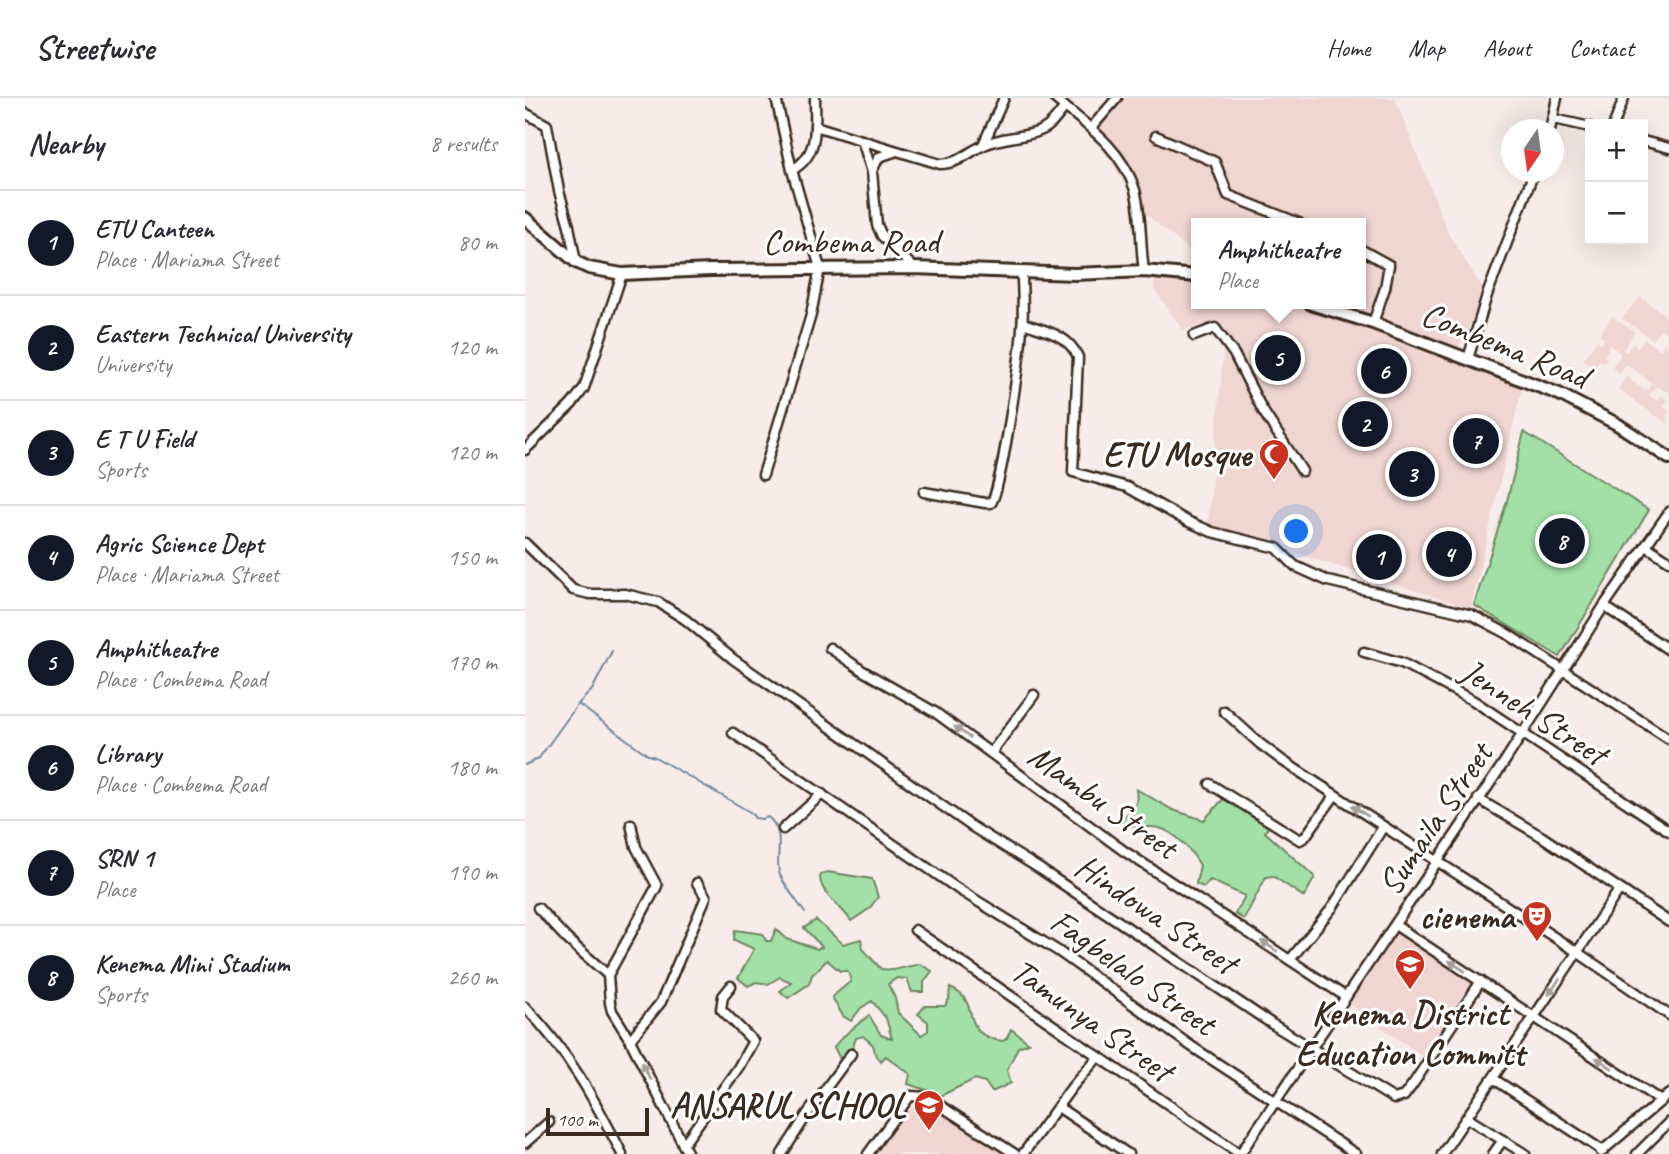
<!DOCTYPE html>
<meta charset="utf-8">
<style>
:root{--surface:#fff;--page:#f2f2f3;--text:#2b2b33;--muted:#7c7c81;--line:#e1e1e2;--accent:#111827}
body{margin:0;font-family:Caveat,sans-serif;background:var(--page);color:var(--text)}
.controls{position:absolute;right:21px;top:21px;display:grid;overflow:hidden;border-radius:0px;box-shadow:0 7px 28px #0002}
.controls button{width:63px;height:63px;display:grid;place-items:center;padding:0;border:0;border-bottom:2px solid var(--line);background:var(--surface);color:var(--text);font:35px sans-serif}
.compass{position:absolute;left:976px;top:21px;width:63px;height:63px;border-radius:50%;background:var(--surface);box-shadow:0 7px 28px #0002;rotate:193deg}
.scale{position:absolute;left:21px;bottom:18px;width:103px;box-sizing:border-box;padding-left:7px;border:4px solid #3b2a1e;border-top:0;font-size:19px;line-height:24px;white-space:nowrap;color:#3b2a1e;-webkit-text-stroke:5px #fff;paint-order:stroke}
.you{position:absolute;left:772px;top:434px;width:24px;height:24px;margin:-18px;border:5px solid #fff;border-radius:50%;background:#1a73e8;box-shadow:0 0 0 10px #1a73e833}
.badge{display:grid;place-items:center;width:46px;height:46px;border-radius:50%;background:var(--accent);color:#fff;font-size:23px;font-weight:700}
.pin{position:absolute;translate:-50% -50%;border:4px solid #fff;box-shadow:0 2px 7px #0006}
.popup{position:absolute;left:666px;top:120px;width:175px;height:91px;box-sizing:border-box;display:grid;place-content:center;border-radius:0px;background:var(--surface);filter:drop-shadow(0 2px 5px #0005);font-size:23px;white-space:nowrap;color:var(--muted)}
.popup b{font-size:26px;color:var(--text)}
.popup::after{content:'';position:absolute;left:50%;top:100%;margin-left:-14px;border:14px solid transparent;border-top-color:var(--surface)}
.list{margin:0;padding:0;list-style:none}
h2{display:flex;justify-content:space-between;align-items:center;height:91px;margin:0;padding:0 28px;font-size:30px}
h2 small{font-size:23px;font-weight:400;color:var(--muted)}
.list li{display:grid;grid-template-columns:46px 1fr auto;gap:21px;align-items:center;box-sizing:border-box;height:105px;padding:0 28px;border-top:2px solid var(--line)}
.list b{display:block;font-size:26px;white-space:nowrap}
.list p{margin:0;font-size:23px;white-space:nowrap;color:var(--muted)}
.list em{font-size:23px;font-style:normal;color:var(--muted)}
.map{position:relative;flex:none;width:1144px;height:1056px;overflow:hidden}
header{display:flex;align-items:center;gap:42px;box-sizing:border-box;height:98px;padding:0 35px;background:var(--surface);border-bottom:2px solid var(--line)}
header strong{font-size:33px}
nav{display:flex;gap:38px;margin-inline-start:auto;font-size:24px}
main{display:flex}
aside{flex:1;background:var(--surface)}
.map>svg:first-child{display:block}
.built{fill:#efd6d1}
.green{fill:#a2e0a7;stroke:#6e8562;stroke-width:2}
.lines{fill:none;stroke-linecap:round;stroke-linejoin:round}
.stream{stroke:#6e879a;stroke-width:2}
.street-casing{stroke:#3b2a1e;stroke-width:13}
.secondary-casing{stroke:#3b2a1e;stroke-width:16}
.street{stroke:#fff;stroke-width:8}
.secondary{stroke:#fff;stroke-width:10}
.oneway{fill:#a79f9a}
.labels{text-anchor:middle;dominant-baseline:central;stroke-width:6;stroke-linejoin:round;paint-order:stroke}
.street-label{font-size:35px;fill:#3b2a1e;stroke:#fff}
.poi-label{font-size:35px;font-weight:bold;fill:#3b2a1e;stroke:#fff;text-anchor:end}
</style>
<header>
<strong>Streetwise</strong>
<nav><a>Home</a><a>Map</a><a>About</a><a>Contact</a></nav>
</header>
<main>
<aside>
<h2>Nearby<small>8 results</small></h2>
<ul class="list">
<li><span class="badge">1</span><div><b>ETU Canteen</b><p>Place · Mariama Street</p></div><em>80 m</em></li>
<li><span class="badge">2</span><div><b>Eastern Technical University</b><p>University</p></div><em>120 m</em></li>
<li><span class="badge">3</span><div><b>E T U Field</b><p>Sports</p></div><em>120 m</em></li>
<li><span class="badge">4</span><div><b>Agric Science Dept</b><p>Place · Mariama Street</p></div><em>150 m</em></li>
<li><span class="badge">5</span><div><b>Amphitheatre</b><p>Place · Combema Road</p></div><em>170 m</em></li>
<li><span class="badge">6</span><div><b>Library</b><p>Place · Combema Road</p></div><em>180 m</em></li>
<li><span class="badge">7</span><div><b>SRN 1</b><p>Place</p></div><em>190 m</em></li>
<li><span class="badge">8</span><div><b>Kenema Mini Stadium</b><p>Sports</p></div><em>260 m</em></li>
</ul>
</aside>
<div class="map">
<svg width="1144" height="1056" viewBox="0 0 1144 1056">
<rect width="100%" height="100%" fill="#f8ecea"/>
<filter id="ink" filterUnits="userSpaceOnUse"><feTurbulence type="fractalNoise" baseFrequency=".0143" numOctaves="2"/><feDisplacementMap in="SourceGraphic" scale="14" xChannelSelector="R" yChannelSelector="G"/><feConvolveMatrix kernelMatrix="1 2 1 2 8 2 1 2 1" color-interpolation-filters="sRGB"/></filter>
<g filter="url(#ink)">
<g class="built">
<polygon points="591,0 870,0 924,137 961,195 933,251 803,206 835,206 835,125 671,125 671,158 615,111 567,33"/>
<polygon points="630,170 671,180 671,206 775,206 841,222 999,281 946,510 683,428 699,247 682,226 658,232 629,191"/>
<polygon points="1115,199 1144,220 1142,236 1136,231 1128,242 1097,220"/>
<polygon points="1087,218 1110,234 1098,252 1101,254 1108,246 1113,250 1119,241 1135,252 1140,246 1144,250 1144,295 1131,288 1124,297 1132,303 1137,297 1143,302 1138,308 1144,313 1142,320 1144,327 1093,291 1101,279 1121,293 1127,285 1101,266 1095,275 1087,270 1095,258 1094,254 1084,247 1082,250 1084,251 1079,258 1082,260 1079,264 1075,262 1069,270 1058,262 1072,242 1076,245 1079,241 1074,236"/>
<polygon points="870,830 950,882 897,958 820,903"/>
<polygon points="408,1009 480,1056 347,1056 376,1012"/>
</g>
<g class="green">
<polygon points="999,334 1124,412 1035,559 949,507 982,403"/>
<polygon points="886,355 901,362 906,373 895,393 878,393 869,378 871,365"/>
<path d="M611 691 648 712 679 722 700 699 745 726 740 734 790 779 779 799 748 778 741 779 719 821 710 816 720 798 685 782 679 789 671 786 675 767C665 751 648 730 627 729 616 728 612 730 599 727L596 720C611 712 613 707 611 691Z"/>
<path d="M302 774 347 781 353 799 344 811 326 823C316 807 294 796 295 777Z"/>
<path d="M291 822 318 846 336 841 338 851 356 871 368 872 395 866 407 873 399 884V894H387L382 881 372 880 363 886 370 900 373 915 396 937 403 933V924L393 916 400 908H420L424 901 425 890C459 903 431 937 478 943L482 940 486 931 504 945 493 949 482 972 486 985 467 994 460 984 450 981 413 999 404 993 383 986 385 976 361 958 356 963 351 958 348 947 338 938 331 940 328 949 315 961 309 949C319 935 331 929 344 917L356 937 367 941 361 920 347 903 336 910 326 923 318 918 307 899 326 883 323 873H315L302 862 287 877 284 886 263 900 255 893 266 884 255 879 243 886 231 884 223 888 213 880 229 851 209 842 210 832 238 836 241 843H246L251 831 262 841 292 851 297 849 279 830Z"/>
</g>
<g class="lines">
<g class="stream">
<path d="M53 606 123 657 130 659 225 714 230 720 237 721 243 719C263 736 248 759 255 777 261 790 272 803 280 815"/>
<polyline points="0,667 14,660 53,606 67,592 87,553"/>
</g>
<g class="street-casing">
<g id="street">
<path d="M529 0C560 26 597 50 610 92 617 117 615 146 619 173"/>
<polyline points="0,15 22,27 34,93 44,128 51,164"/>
<polyline points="1029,21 1065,29"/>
<polyline points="1089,26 1099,0"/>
<path d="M290 28 415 66C434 66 443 54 459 47 477 38 501 40 517 32 527 28 533 17 540 9"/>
<polyline points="567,29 592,0"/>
<polyline points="1025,32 1032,0"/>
<polyline points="631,38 690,64 703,97 774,125"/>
<polyline points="337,42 347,74 352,127 357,138 389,170"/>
<polyline points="1118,43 1144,50"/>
<polyline points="458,47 479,0"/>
<path d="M267 72C295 57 290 27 290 0"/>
<polyline points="347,73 354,59 369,54"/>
<polyline points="835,151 864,167 860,190 848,225"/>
<path d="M498 225C520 233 543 236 553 259L548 374 602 389 662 423 687 434 752 450 770 468 803 483 947 517 981 535 1144 641"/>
<polyline points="669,238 690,230 709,256 738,313 777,373"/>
<polyline points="943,261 962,197 1009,74"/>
<polyline points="0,352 47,306 59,290 97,176"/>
<polyline points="238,377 286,217 295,170 267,72 251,0"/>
<path d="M399 394 460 405H466C476 394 496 253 497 229 499 212 497 193 497 175"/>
<polyline points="0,445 48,492 65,496 100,496 133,504 161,522 208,561 446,728 515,771 747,926 869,1001 879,998 888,986 956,883"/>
<polyline points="1121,448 1144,463"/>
<polyline points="1079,508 1144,552"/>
<polyline points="305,550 338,573 411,615 599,753 821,899"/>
<polyline points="839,554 877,565 949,603 1144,733"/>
<polyline points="699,613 734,645 758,663 1052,854 1144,917"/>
<polyline points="208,635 433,791 533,853 666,948 831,1056"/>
<polyline points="466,655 509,597"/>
<polyline points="685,686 775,742 780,739 810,697"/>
<polyline points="953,701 1016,738 1144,824"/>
<polyline points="106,726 111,749 132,788 83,877 85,905 87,913 105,942 163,1056"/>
<polyline points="258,731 297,696"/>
<polyline points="13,810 42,841 83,877"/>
<polyline points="870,827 1136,1003"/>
<polyline points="390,832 715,1056"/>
<polyline points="765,862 807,810 858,729"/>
<path d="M0 909C43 953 70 1002 97 1056"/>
<polyline points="105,942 136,904 181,799 172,785"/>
<polyline points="969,981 1078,1053"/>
<polyline points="533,1009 603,1056"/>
<polyline points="942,1020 1000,1056"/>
<polyline points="0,1045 24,1024"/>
<polyline points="158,1047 213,970 228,943 196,911 198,898 206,888"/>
<polyline points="1076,1054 1144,996"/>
<polyline points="257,1056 283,1015 326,956"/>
<polyline points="343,1056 385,998 402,999 490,1056"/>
<polyline points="498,1056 547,989 573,959"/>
<polyline points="715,1056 980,663 1079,508 1144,414"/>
<polyline points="917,1056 1094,792"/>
<polyline points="968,1056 978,1042"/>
<polyline points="1112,1056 1144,1024"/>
</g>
</g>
<g class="secondary-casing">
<g id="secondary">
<polyline points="0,120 51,164 64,170 97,176 186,172 389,170 550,176 619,173 671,178"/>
<polyline points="786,206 848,225 1034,296 1092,326 1144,360"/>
</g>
</g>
<use href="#street" class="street"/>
<use href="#secondary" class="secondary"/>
</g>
<defs><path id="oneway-solid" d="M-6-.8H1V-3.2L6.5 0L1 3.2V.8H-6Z" transform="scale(1.75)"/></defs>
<g class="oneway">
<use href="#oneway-solid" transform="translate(437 634) rotate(-144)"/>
<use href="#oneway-solid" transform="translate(835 713) rotate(-147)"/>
<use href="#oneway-solid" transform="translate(744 848) rotate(-146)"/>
<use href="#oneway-solid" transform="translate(932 868) rotate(-147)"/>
<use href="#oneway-solid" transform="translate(1029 889) rotate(124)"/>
<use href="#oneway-solid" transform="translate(1079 965) rotate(-147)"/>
<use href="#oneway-solid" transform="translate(121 973) rotate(-117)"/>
</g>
</g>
<defs>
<g id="mosque-pin" transform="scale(1.575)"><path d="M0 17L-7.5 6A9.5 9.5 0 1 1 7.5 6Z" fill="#c8321e" stroke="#fff"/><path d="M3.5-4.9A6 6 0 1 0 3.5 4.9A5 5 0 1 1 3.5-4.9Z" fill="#fff"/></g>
<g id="theatre-pin" transform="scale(1.575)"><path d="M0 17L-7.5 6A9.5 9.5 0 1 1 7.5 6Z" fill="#c8321e" stroke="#fff"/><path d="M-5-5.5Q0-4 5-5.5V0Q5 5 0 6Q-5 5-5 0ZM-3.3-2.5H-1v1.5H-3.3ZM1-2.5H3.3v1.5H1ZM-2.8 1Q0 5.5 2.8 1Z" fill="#fff"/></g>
<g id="school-pin" transform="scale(1.575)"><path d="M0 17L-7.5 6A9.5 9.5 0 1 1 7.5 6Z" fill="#c8321e" stroke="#fff"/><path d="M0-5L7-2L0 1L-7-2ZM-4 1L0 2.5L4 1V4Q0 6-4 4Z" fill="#fff"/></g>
</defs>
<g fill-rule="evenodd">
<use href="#mosque-pin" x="749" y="356"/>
<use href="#theatre-pin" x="1012" y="818"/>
<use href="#school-pin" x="885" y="866"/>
<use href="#school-pin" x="404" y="1007"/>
</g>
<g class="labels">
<g class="street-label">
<text x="326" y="143">Combema Road</text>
<text transform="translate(980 247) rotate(22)">Combema Road</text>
<text transform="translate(1009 614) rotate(33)">Jenneh Street</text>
<text transform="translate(578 703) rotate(35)">Mambu Street</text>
<text transform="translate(910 721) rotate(-56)">Sumaila Street</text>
<text transform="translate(631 816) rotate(34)">Hindowa Street</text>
<text transform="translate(608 874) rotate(35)">Fagbelalo Street</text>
<text transform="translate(567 922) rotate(35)">Tamunya Street</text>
</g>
<g class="poi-label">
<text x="726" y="356">ETU Mosque</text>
<text x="989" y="818">cienema</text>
<text x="885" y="915" text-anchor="middle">Kenema District<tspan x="885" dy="40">Education Committ</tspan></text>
<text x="381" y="1007">ANSARUL SCHOOL</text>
</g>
</g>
</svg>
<div class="controls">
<button>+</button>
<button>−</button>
</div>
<svg class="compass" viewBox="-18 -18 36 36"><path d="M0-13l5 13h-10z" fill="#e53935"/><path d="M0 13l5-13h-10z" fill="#7c7c81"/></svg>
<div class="scale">100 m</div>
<div class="you"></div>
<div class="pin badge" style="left:854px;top:459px">1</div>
<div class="pin badge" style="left:840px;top:326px">2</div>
<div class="pin badge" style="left:887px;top:376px">3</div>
<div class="pin badge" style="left:924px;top:456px">4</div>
<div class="pin badge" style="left:753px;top:260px">5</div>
<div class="popup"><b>Amphitheatre</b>Place</div>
<div class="pin badge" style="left:859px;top:273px">6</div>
<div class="pin badge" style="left:951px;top:343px">7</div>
<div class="pin badge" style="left:1037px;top:443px">8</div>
</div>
</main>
